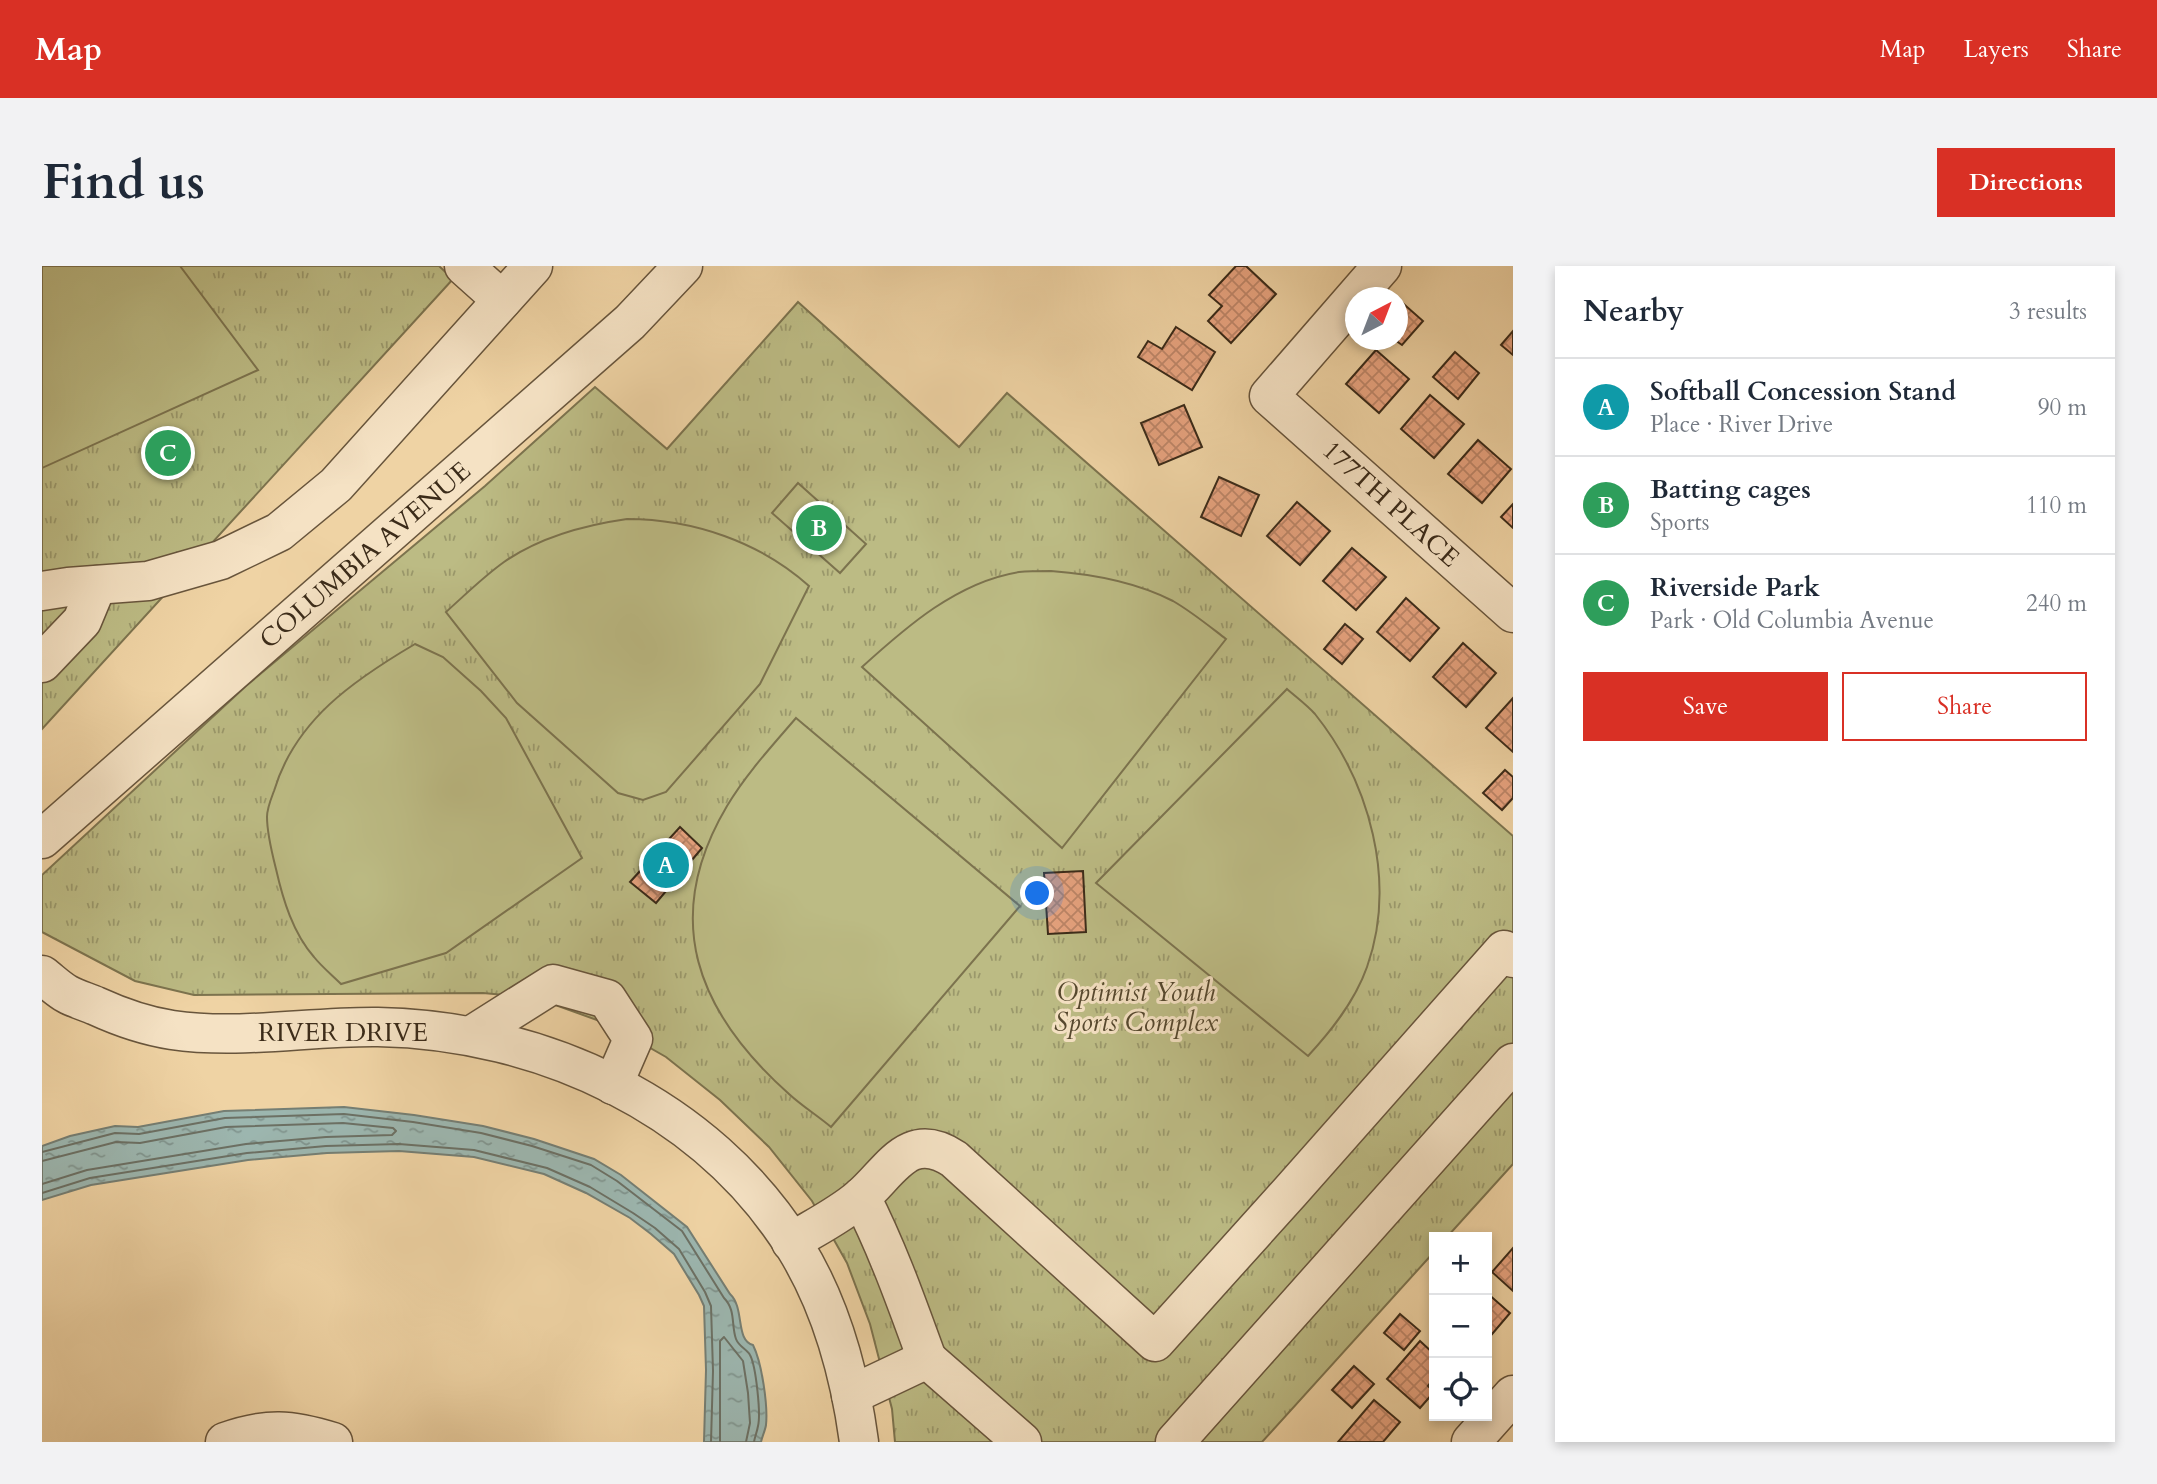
<!DOCTYPE html>
<meta charset="utf-8">
<style>
:root{--surface:#fff;--page:#f2f2f3;--text:#1f2937;--muted:#747a83;--line:#e0e1e3;--accent:#d93025}
body{margin:0;font-family:Cardo,serif;background:var(--page);color:var(--text)}
.controls{position:absolute;right:21px;bottom:21px;display:grid;overflow:hidden;border-radius:0px;box-shadow:0 4px 10px #0003}
.controls button{width:63px;height:63px;display:grid;place-items:center;padding:0;border:0;border-bottom:2px solid var(--line);background:var(--surface);color:var(--text);font:35px sans-serif}
.compass{position:absolute;left:1303px;top:21px;width:63px;height:63px;border-radius:50%;background:var(--surface);box-shadow:0 4px 10px #0003;rotate:42deg}
.you{position:absolute;left:996px;top:628px;width:24px;height:24px;margin:-18px;border:5px solid #fff;border-radius:50%;background:#1a73e8;box-shadow:0 0 0 10px #1a73e833}
.badge{display:grid;place-items:center;width:46px;height:46px;border-radius:50%;background:var(--accent);color:#fff;font-size:23px;font-weight:700}
.pin{position:absolute;translate:-50% -50%;border:4px solid #fff;box-shadow:0 2px 7px #0006}
.list{margin:0;padding:0;list-style:none}
h2{display:flex;justify-content:space-between;align-items:center;height:91px;margin:0;padding:0 28px;font-size:30px}
h2 small{font-size:23px;font-weight:400;color:var(--muted)}
.list li{display:grid;grid-template-columns:46px 1fr auto;gap:21px;align-items:center;box-sizing:border-box;height:98px;padding:0 28px;border-top:2px solid var(--line)}
.list b{display:block;font-size:26px;white-space:nowrap}
.list p{margin:0;font-size:23px;white-space:nowrap;color:var(--muted)}
.list em{font-size:23px;font-style:normal;color:var(--muted)}
.actions{display:flex;gap:14px;padding:21px 28px}
.actions a{flex:1;padding:16px 0;border:2px solid var(--accent);border-radius:0px;text-align:center;font-size:24px;color:var(--accent)}
.actions .main{background:var(--accent);color:#fff}
.icon{flex:none;width:38px;height:38px;fill:none;stroke:currentColor;stroke-width:2;stroke-linecap:round;stroke-linejoin:round}
.map{position:relative;flex:none;width:1471px;height:1176px;overflow:hidden;border-radius:0px}
header{display:flex;align-items:center;gap:42px;box-sizing:border-box;height:98px;padding:0 35px;background:var(--accent);color:#fff}
header strong{font-size:33px}
nav{display:flex;gap:38px;margin-inline-start:auto;font-size:24px}
.intro{display:flex;align-items:center;justify-content:space-between;box-sizing:border-box;height:168px;padding:0 42px}
h1{margin:0;font-size:49px}
.button{padding:18px 32px;border-radius:0px;background:var(--accent);color:#fff;font-size:24px;font-weight:700}
main{display:flex;gap:42px;padding:0 42px}
aside{flex:1;background:var(--surface);border-radius:0px;box-shadow:0 4px 10px #0003}
.map>svg:first-child{display:block}
.park{fill:url(#park-tufts);stroke:#7c734e;stroke-width:2}
.pitch{fill:#bcbb84;stroke:#7c734e;stroke-width:2}
.water{fill:url(#water-ripples);stroke:#757e73;stroke-width:2}
.lines{fill:none;stroke-linecap:round;stroke-linejoin:round}
.shore{stroke:#6c7064;stroke-width:2}
.building{fill:url(#building-cross-hatch);stroke:#3b2b19;stroke-width:2}
.minor-casing{stroke:#68553c;stroke-width:41}
.minor{stroke:#f5e2c4;stroke-width:38}
.labels{text-anchor:middle;dominant-baseline:central;stroke-width:6;stroke-linejoin:round;paint-order:stroke}
.street-label{font-size:26px;fill:#3b2b19;stroke:#f5e2c4}
.park-label{font-size:26px;font-style:italic;fill:#55482e;stroke:#f5e2c4}
</style>
<header>
<strong>Map</strong>
<nav><a>Map</a><a>Layers</a><a>Share</a></nav>
</header>
<div class="intro"><h1>Find us</h1><a class="button">Directions</a></div>
<main>
<div class="map">
<svg width="1471" height="1176" viewBox="0 0 1471 1176">
<defs>
<pattern id="park-tufts" width="24" height="20" patternUnits="userSpaceOnUse" patternTransform="scale(1.75)"><rect width="24" height="20" fill="#bcbb84"/><path d="M3 7l-1-3M5 7V3M7 7l1-3M15 17l-1-3M17 17v-4M19 17l1-3" fill="none" stroke="#9a986b"/></pattern>
<pattern id="water-ripples" width="26" height="14" patternUnits="userSpaceOnUse" patternTransform="scale(1.75)"><rect width="26" height="14" fill="#9cb6af"/><path d="M2 4q2-2 4 0t4 0M15 11q2-2 4 0t4 0" fill="none" stroke="#80948e"/></pattern>
<pattern id="building-cross-hatch" width="8" height="8" patternUnits="userSpaceOnUse" patternTransform="scale(1.75)"><rect width="8" height="8" fill="#e7a37f"/><path d="M0 0l8 8M0 8l8-8" fill="none" stroke="#bc8567"/></pattern>
</defs>
<rect width="100%" height="100%" fill="#efd3a4"/>
<filter id="stains"><feTurbulence type="fractalNoise" baseFrequency=".00286" numOctaves="4"/><feColorMatrix values="0 0 0 0 .2 0 0 0 0 .09 0 0 0 0 .02 0 0 0 .5 -.17"/></filter>
<radialGradient id="worn" r=".72"><stop offset=".6" stop-color="#630" stop-opacity="0"/><stop offset="1" stop-color="#630" stop-opacity=".3"/></radialGradient>
<g class="park">
<polygon points="0,0 397,0 411,13 0,463"/>
<polygon points="756,36 917,181 965,127 1471,570 1471,898 1405,971 1392,971 1392,986 1220,1176 853,1176 850,1143 828,1058 805,997 770,935 727,881 678,834 624,791 566,758 494,732 441,727 152,729 93,715 0,666 0,609 204,420 443,220 553,121 625,183"/>
</g>
<g class="pitch">
<polygon points="0,0 138,0 216,104 0,202"/>
<polygon points="756,217 824,278 798,307 730,247"/>
<path d="M585 253C651 253 718 276 767 320L718 418 624 526 601 534 576 527 475 437 404 346C423 329 441 311 462 296 498 271 543 259 585 253Z"/>
<path d="M1009 305C1050 308 1094 316 1131 335 1150 346 1167 360 1184 373L1020 582 820 401C864 361 915 316 977 306 987 305 999 305 1009 305Z"/>
<path d="M373 378 401 391 439 425 464 452 540 592 404 687 299 718C290 709 280 701 272 691 251 667 241 634 234 603 230 587 225 568 225 551 225 542 229 533 232 525 253 454 312 414 373 378Z"/>
<path d="M1245 423C1254 431 1265 439 1273 448 1328 517 1355 616 1325 701 1313 735 1290 764 1266 790L1054 617Z"/>
<path d="M754 452 978 640 789 861C776 850 760 840 747 828 655 746 618 653 685 540 704 508 730 480 754 452Z"/>
</g>
<path class="water" d="M302 841 372 849 441 860 492 873 552 893 579 909 645 961 688 1028C703 1042 693 1074 711 1079 720 1097 726 1140 724 1159 723 1165 720 1171 719 1176H662L664 1104 662 1040 657 1029 632 988 609 968 588 952 544 927 502 908 432 891 357 885 285 887 206 894 49 919 0 934V880L28 870 73 860 96 861 182 845Z"/>
<g class="lines">
<g class="shore">
<path d="M0 886 73 867 97 868 183 852 302 848 371 856 439 867 490 880 549 899 575 915 640 965 682 1032C694 1044 689 1059 694 1073 697 1081 705 1083 708 1089 714 1100 719 1148 716 1160 715 1166 713 1170 712 1176"/>
<polyline points="0,895 74,876 98,877 184,861 301,857 351,862 354,865 350,869 284,871 204,878 45,904 0,918"/>
<polyline points="0,927 48,912 205,887 284,880 357,878 432,884 505,902 548,921 591,947 613,962 637,983 663,1026 669,1040 671,1105 669,1176"/>
<polyline points="678,1176 678,1075 682,1071 701,1095 706,1127 708,1157 704,1176"/>
</g>
</g>
<g class="building">
<polygon points="1194,0 1204,0 1234,28 1189,77 1166,55 1180,40 1167,29"/>
<polygon points="1356,33 1381,55 1360,79 1353,74 1356,74"/>
<polygon points="1134,61 1173,86 1150,124 1096,91 1106,75 1120,83"/>
<polygon points="1471,65 1471,89 1459,79"/>
<polygon points="1334,84 1367,113 1337,147 1304,118"/>
<polygon points="1413,86 1437,107 1416,133 1391,111"/>
<polygon points="1388,129 1422,158 1392,192 1359,163"/>
<polygon points="1142,139 1160,181 1117,199 1099,157"/>
<polygon points="1436,174 1469,203 1440,237 1406,208"/>
<polygon points="1177,211 1217,229 1199,270 1159,251"/>
<polygon points="1255,236 1288,265 1258,299 1225,270"/>
<polygon points="1471,238 1471,262 1459,251"/>
<polygon points="1310,282 1344,311 1314,344 1281,315"/>
<polygon points="1364,332 1397,362 1368,395 1335,366"/>
<polygon points="1303,358 1321,373 1300,398 1282,383"/>
<polygon points="1421,377 1454,407 1424,441 1391,411"/>
<polygon points="1471,432 1471,486 1444,462"/>
<polygon points="1463,504 1471,511 1471,532 1460,544 1441,527"/>
<polygon points="638,561 660,582 614,637 588,616"/>
<polygon points="1041,605 1044,666 1006,668 1002,607"/>
<polygon points="1471,982 1471,1025 1450,1006"/>
<polygon points="1445,1027 1468,1047 1445,1074"/>
<polygon points="1358,1048 1378,1065 1362,1084 1342,1067"/>
<polygon points="1378,1075 1392,1088 1392,1112 1386,1120 1392,1126 1378,1142 1345,1113"/>
<polygon points="1312,1100 1332,1118 1310,1142 1290,1124"/>
<polygon points="1332,1134 1358,1156 1341,1176 1296,1176"/>
</g>
<g class="lines">
<g class="minor-casing">
<g id="minor">
<polyline points="422,0 460,34"/>
<polyline points="1340,0 1227,130 1471,347"/>
<polyline points="0,325 26,321 106,315 179,294 237,266 294,219 491,0"/>
<polyline points="0,397 40,355 55,319"/>
<polyline points="0,573 588,56 641,0"/>
<path d="M0 709C8 715 16 723 25 728 34 733 45 736 54 740 78 751 104 760 130 764 198 774 268 760 336 761 500 764 665 840 753 981 789 1039 808 1109 817 1176"/>
<polyline points="430,769 511,718 565,733 591,773 571,819"/>
<path d="M819 931C846 984 865 1038 885 1093"/>
<path d="M749 976C772 962 798 949 818 932 848 907 866 862 912 893L1113 1076 1248 926 1462 684 1471 692"/>
<polyline points="809,1129 885,1093 980,1176"/>
<path d="M183 1176C225 1161 249 1163 291 1176"/>
<polyline points="1133,1176 1471,797"/>
<polyline points="1429,1176 1471,1129"/>
</g>
</g>
<use href="#minor" class="minor"/>
</g>
<g class="labels">
<g class="street-label">
<text transform="translate(1349 238) rotate(42)">177TH PLACE</text>
<text transform="translate(323 289) rotate(-41)">COLUMBIA AVENUE</text>
<text x="301" y="766">RIVER DRIVE</text>
</g>
<g class="park-label">
<text x="1094" y="726">Optimist Youth<tspan x="1094" dy="30">Sports Complex</tspan></text>
</g>
</g>
<rect width="100%" height="100%" filter="url(#stains)"/>
<rect width="100%" height="100%" fill="url(#worn)"/>
</svg>
<div class="controls">
<button>+</button>
<button>−</button>
<button><svg class="icon" aria-label="locate" viewBox="0 0 24 24"><circle cx="12" cy="12" r="6"/><path d="M12 2v4M12 18v4M2 12h4M18 12h4"/></svg></button>
</div>
<svg class="compass" viewBox="-18 -18 36 36"><path d="M0-13l5 13h-10z" fill="#e53935"/><path d="M0 13l5-13h-10z" fill="#747a83"/></svg>
<div class="you"></div>
<div class="pin badge" style="left:624px;top:599px;background:#0f9aa8">A</div>
<div class="pin badge" style="left:777px;top:262px;background:#2e9e5b">B</div>
<div class="pin badge" style="left:126px;top:187px;background:#2e9e5b">C</div>
</div>
<aside>
<h2>Nearby<small>3 results</small></h2>
<ul class="list">
<li><span class="badge" style="background:#0f9aa8">A</span><div><b>Softball Concession Stand</b><p>Place · River Drive</p></div><em>90 m</em></li>
<li><span class="badge" style="background:#2e9e5b">B</span><div><b>Batting cages</b><p>Sports</p></div><em>110 m</em></li>
<li><span class="badge" style="background:#2e9e5b">C</span><div><b>Riverside Park</b><p>Park · Old Columbia Avenue</p></div><em>240 m</em></li>
</ul>
<div class="actions"><a class="main">Save</a><a>Share</a></div>
</aside>
</main>
